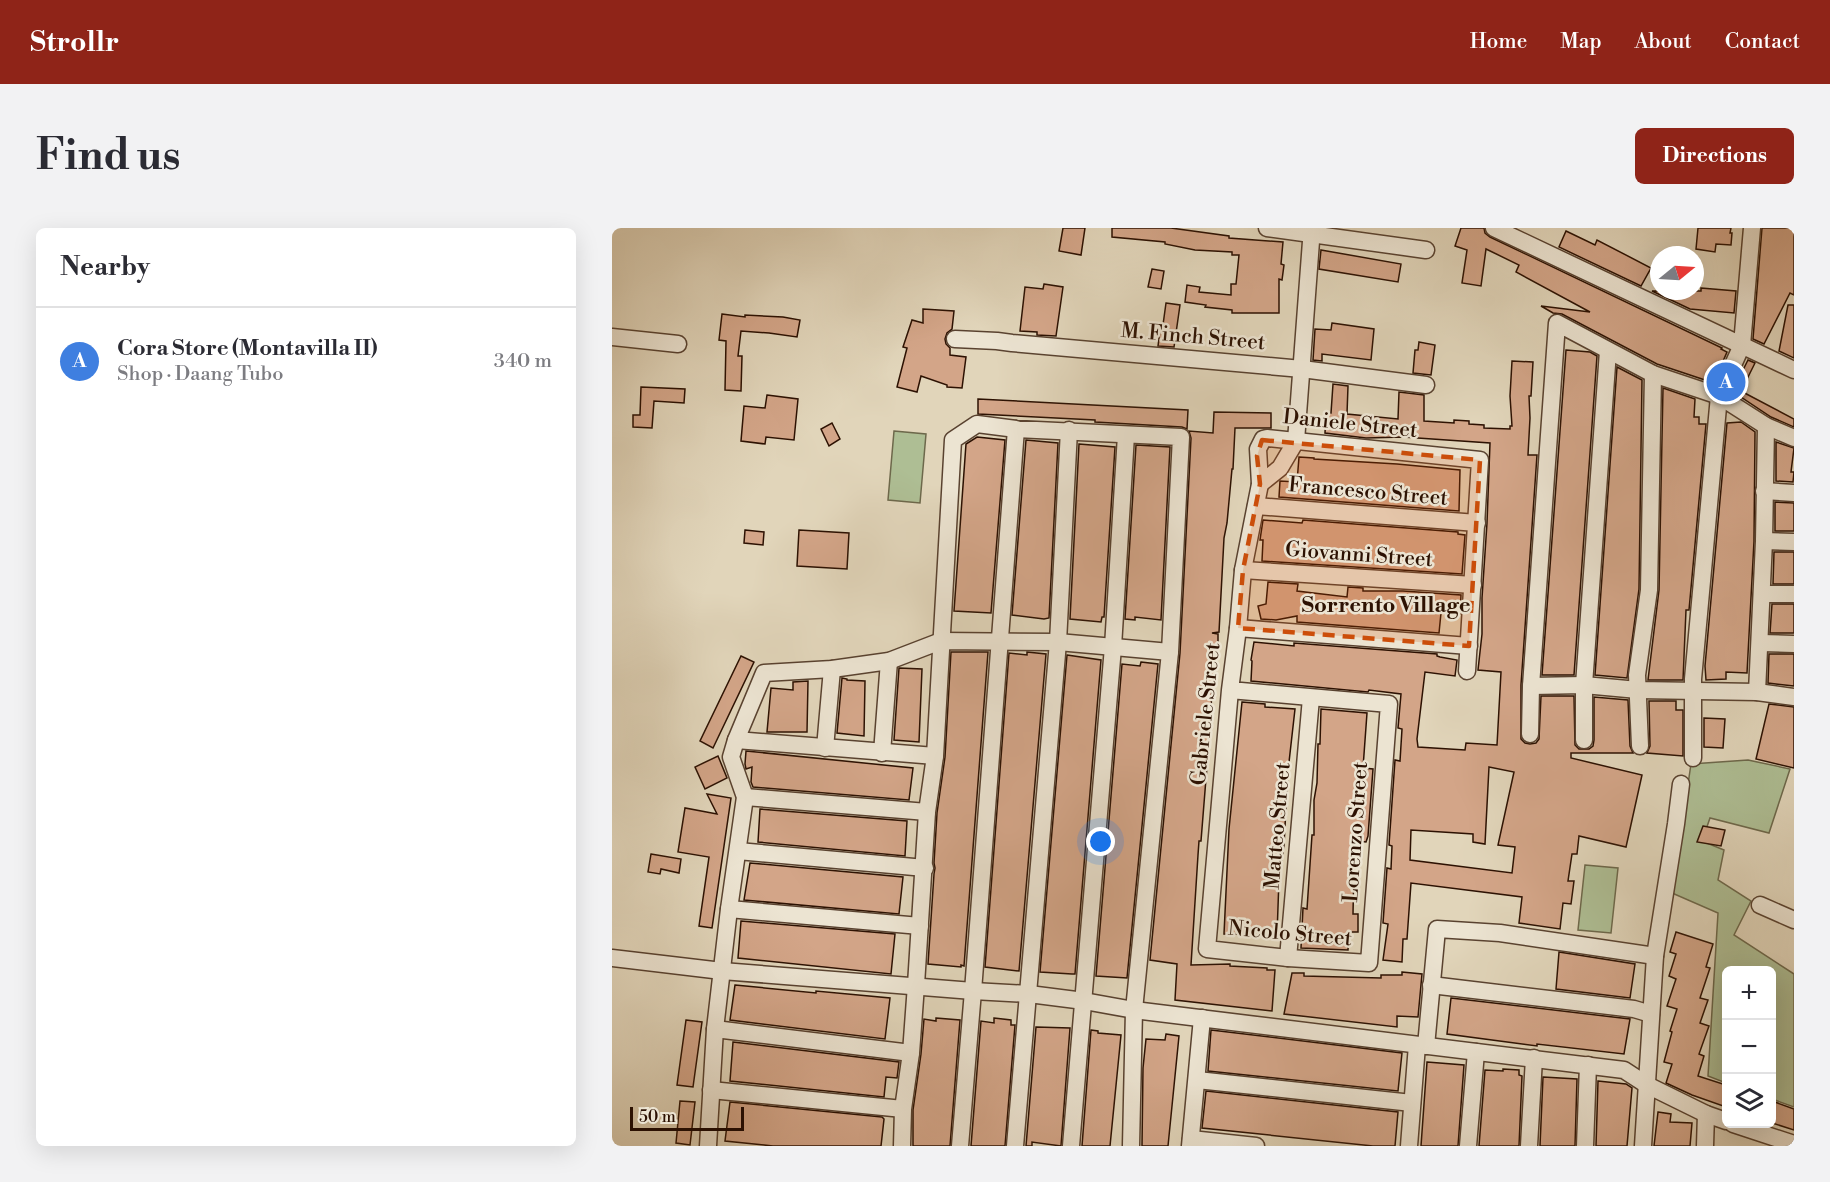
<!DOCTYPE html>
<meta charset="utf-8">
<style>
:root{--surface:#fff;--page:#f2f2f3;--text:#2b2b33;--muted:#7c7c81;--line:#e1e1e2;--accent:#8f2418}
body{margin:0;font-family:"Libre Bodoni",serif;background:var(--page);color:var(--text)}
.controls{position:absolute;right:18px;bottom:18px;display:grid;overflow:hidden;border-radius:9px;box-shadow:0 6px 24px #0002}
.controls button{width:54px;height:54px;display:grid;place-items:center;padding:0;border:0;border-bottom:2px solid var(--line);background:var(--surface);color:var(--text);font:30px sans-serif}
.compass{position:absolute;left:1038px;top:18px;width:54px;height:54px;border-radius:50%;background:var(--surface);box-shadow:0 6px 24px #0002;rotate:72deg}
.scale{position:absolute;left:18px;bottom:15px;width:114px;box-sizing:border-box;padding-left:6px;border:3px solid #2c1102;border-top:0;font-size:16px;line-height:21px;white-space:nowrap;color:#2c1102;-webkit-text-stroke:4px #ece4d2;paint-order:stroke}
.you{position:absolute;left:489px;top:614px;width:21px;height:21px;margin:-15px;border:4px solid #fff;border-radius:50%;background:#1a73e8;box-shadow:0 0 0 9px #1a73e833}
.badge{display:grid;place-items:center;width:39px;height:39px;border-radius:50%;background:var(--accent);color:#fff;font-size:20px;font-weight:700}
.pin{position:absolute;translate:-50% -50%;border:3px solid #fff;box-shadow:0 2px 6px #0006}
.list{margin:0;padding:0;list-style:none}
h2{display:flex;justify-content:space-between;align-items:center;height:78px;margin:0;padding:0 24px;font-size:26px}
h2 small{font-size:20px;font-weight:400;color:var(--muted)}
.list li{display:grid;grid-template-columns:39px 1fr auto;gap:18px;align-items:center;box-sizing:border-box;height:108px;padding:0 24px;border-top:2px solid var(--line)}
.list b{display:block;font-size:22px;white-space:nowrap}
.list p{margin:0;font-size:20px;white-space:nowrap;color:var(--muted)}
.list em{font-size:20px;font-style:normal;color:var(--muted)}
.icon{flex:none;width:33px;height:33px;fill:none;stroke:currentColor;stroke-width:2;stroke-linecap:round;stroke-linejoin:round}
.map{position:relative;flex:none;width:1182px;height:918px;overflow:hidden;border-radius:9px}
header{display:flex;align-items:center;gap:36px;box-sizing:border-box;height:84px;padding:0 30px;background:var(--accent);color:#fff}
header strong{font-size:28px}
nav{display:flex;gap:33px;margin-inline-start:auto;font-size:21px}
.intro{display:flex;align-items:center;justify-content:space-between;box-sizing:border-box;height:144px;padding:0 36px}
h1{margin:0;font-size:42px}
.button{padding:15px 27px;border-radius:9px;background:var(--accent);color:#fff;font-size:21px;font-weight:700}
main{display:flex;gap:36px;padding:0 36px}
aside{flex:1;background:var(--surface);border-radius:9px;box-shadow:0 6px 24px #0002}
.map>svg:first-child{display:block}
.green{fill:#aebe94;stroke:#6d684b;stroke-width:1.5}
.building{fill:#d3a588;stroke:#2c1102;stroke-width:1.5;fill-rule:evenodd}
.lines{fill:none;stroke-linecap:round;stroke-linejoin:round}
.minor-casing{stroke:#594230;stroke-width:19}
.minor{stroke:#ece4d2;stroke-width:16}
.marked{fill:#cc4e0a;fill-opacity:0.2;stroke:#cc4e0a;stroke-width:4.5;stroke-dasharray:12 8;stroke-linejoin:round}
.labels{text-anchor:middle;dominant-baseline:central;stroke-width:5;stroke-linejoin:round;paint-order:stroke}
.street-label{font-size:21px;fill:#2c1102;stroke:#ece4d2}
.neighbourhood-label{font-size:22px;font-weight:bold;fill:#2c1102;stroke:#ece4d2}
</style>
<header>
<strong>Strollr</strong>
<nav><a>Home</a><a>Map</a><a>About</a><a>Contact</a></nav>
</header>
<div class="intro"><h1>Find us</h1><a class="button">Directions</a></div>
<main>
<aside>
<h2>Nearby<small></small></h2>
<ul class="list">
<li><span class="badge" style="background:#3f7fe0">A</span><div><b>Cora Store (Montavilla II)</b><p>Shop · Daang Tubo</p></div><em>340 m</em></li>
</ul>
</aside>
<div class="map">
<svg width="1182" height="918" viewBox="0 0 1182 918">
<rect width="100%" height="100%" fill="#e1d5ba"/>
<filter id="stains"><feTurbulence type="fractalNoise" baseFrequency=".00333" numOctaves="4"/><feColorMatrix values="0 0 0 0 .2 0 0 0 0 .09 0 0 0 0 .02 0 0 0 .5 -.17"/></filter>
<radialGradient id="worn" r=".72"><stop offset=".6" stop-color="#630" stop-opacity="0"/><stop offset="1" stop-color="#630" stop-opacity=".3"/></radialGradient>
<g class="green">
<polygon points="282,203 314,206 308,275 276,272"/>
<polygon points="1136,532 1178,541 1157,605 1098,590 1090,613 1112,622 1106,652 1139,673 1122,707 1182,746 1182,879 1160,871 1160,742 1114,742 1114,855 1096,848 1106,685 1060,665 1079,536"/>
<polygon points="973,637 1006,640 999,705 966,702"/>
</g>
<g class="building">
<polygon points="451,0 473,0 469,27 447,23"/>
<polygon points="500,0 559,0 617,8 617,10 671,14 669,36 672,37 670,52 667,51 667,85 620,85 620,82 593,79 594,77 573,74 575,57 588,59 587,64 619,67 619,56 624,56 627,27 620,27 620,24 583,22 553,16 553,14 500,9"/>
<polygon points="849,0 872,0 873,5 878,9 1110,120 1109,121 1115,124 1108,140 1104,138 1096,153 1045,136 950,86 941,85 929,78 978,84 904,44 907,37 874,21 869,58 850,55 855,22 843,18"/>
<polygon points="1086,0 1119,0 1118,5 1120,5 1119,17 1104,16 1103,24 1084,21"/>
<polygon points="1150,0 1182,0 1182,67 1178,65 1152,116 1141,111"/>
<polygon points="954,3 983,17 985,12 1039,40 1029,58 947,19"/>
<polygon points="709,22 789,36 786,54 707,41"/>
<polygon points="540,41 552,43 549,61 536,59"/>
<polygon points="432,56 451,59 444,108 425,107 425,104 408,103 413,59 431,61"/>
<polygon points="1089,60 1124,63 1122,85 1078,81 1040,63 1089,63"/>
<polygon points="554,75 568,77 562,119 546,118 548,103 550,104"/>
<polygon points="1176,77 1182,77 1182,130 1167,123"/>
<polygon points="311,81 342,83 340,101 335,105 333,111 334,116 338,120 338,127 354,129 350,160 335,159 335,157 309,148 305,164 285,159 295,120 291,119 300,92 311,95"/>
<polygon points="110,86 133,89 133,87 171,89 188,92 185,109 157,105 129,103 126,128 130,128 129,163 113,162 114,113 107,112"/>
<polygon points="720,95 762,101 759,132 710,126 710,133 701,132 703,101 719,102"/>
<polygon points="807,114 823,117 819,147 801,145 803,122 806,122"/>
<polygon points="954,122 978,124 985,128 962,447 930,447"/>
<polygon points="1136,132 1143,135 1134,153 1127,150"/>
<path d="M900 133 921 134 919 168H917L918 190 916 227H925L909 457V511L913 515 918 516 924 515 927 511 929 468H962L963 517 967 521H977L981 518 982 512V469L1016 472 1018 518 1021 525H959V530L1030 547 1014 619 967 608 965 626H960L956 653H962L959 676 951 675 948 701 907 695 910 669 799 655 795 711H791L790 734 771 732 776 696 771 695 775 640 779 641 780 618 777 617 783 532 788 533 790 501 786 500 789 466 757 462 756 464 639 453 640 433 639 432 642 414 682 418V415L825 426V428L828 429 845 432 843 448 813 444 805 511 806 519 853 522 854 515 885 517 889 444 866 442 870 406V370L875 295 878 215 791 209 754 210 713 205 714 185H719L721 156 736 158 735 186 786 191 787 164 812 167V193L842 195V192L857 193V196L872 197V200L898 201V198H900L898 168ZM877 539 902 544 886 617 903 619 900 645 798 632 799 602 861 606V614L873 616Z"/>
<polygon points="1005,139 1030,152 1027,361 1015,450 983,447"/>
<polygon points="29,159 73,161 72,175 42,173 40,200 21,199 21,187 28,187"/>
<polygon points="1051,160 1083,171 1082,189 1087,189 1087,196 1094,196 1077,382 1074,382 1071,452 1036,452 1047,362"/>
<polygon points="1125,161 1182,191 1182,199 1159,189 1123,165"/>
<polygon points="155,167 186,171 182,212 154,209 153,216 129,213 132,178 153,180"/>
<polygon points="366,171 576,182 575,201 570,199 483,194 483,192 366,186"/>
<polygon points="602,184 659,185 659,200 623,200 621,241 620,241 615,295 612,310 607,404 600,405 606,406 606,419 603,447 600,447 599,488 589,613 587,613 586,627 579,737 618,736 618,738 655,740 655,742 663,742 660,783 563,772 565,736 538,732 568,425 579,210 577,203 601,205"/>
<polygon points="1129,194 1143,204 1142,313 1135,445 1114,444 1114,451 1094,452 1093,438 1115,195"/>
<polygon points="220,195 228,211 217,218 209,201"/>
<polygon points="365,209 393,212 379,385 342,383 354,216"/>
<polygon points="414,212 446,215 437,390 432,391 400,387"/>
<polygon points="1164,214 1182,220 1179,244 1182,244 1181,254 1164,253"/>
<polygon points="467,216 503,219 492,389 490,389 489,394 458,391"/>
<polygon points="524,217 558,219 549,392 523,389 523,392 513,391"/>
<polygon points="687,229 702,230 702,231 785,236 848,242 847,283 667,269 668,253 685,254"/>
<polygon points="1163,274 1182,275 1182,303 1163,303"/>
<polygon points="651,292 690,295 691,292 846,304 846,306 853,307 850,346 650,333 651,312 648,312"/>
<polygon points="133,302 152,304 151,317 132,315"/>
<polygon points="187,302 237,305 235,341 185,338"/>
<polygon points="1162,324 1182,324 1182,356 1161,356"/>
<polygon points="656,354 686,356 685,363 735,369 736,359 751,360 751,363 791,363 849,367 848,386 829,385 827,405 685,394 685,388 664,392 649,391 646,378 654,376"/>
<polygon points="1160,376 1182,376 1182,405 1158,405"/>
<polygon points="339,424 376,424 352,738 349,737 349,739 316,736 322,646 323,640 322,635 325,585 333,529"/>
<polygon points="415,424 434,426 407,743 373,739 397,425 415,427"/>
<polygon points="1157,426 1182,426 1182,458 1156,455"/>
<polygon points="455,427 489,432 463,746 460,746 428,744"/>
<polygon points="129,428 142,434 101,520 88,513"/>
<polygon points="529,434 546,436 515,750 484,748 510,436 528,438"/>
<polygon points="287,440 310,441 307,514 282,512"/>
<polygon points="230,450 235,451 235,452 253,453 252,508 225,505"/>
<polygon points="196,453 195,504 155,504 159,460 181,462 181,454"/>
<polygon points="1037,473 1064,473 1064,482 1071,482 1071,528 1035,525 1038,518"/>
<polygon points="630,474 653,476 653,479 683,481 676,543 672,617 667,651 665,707 612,706 617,601"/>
<polygon points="1157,476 1182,479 1182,540 1144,531"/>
<polygon points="709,481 755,485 751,540 761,541 756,608 754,614 745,613 744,639 742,639 741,686 746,686 746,704 737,704 736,722 689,720 691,680 695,681 700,607 702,607 702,572 705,555 706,516 708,516"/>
<polygon points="1092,490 1113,491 1111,520 1092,519"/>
<polygon points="134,523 301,540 297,572 141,559 139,554 140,539 134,541 133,536"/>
<polygon points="106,528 115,550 93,561 83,539"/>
<polygon points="95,566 119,570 100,700 87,698 97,629 66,624 73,580 105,586"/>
<polygon points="148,581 295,593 293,628 146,614"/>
<polygon points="1091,598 1113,602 1109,618 1085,614"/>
<polygon points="39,626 69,631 67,645 49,641 48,646 36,644"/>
<polygon points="138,635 291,649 287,686 132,672"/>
<polygon points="129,693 283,706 279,746 126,730"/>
<polygon points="1064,704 1101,716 1094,739 1098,740 1088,770 1096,772 1088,795 1097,798 1087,826 1092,828 1086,848 1114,857 1114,879 1080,867 1054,855 1060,836 1052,834 1060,804 1058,803 1065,781 1055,778 1064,751 1057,748 1064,726 1058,724"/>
<polygon points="947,724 1023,736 1018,770 944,761"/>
<polygon points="790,744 810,746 806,789 785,788 785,799 672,786 680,745 692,745 692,748 769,750 769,747 790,747"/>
<polygon points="123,757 204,765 204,763 278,770 273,811 118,792"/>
<polygon points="839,770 1018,791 1012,826 925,816 925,818 835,806"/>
<polygon points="324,790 348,792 338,918 301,918 301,882 309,826 312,791 324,793"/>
<polygon points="382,790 399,792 399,797 403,797 393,918 359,918 369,793 382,795"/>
<polygon points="74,792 90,794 81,859 65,857"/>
<polygon points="424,799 458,800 449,918 420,914 420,918 414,918"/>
<polygon points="479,802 486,803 486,805 509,807 498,918 470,918"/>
<polygon points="599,802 790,825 786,863 596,843"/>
<polygon points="554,806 567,808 556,918 530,918 531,840 534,811 553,812"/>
<polygon points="121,814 287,834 285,850 274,849 272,869 118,853"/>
<polygon points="815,834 852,837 846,918 809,918"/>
<polygon points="891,841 907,842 907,847 910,848 907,918 867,918 873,842 891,843"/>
<polygon points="931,849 965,851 963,918 928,918"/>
<polygon points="986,853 1014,856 1020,860 1015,918 984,918"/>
<polygon points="594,863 786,884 783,918 761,918 590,900"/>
<polygon points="68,873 83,874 78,917 64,915"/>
<polygon points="1160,873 1182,881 1182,902 1160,895"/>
<polygon points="118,874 270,889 272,891 269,918 161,918 113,913"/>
<polygon points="1046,884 1059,886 1058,894 1080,895 1078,918 1042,918"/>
</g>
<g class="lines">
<g class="minor-casing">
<g id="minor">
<polyline points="655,0 814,22"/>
<polyline points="882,0 1182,142"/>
<polyline points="0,109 66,116"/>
<polyline points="343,111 385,113 400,115 690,141 814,157"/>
<polyline points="648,256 668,240 684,213 700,0"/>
<polyline points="1152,263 1182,265"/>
<polyline points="644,278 865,295"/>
<polyline points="1152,313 1182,314"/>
<polyline points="631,342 861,357"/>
<polyline points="1150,366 1182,366"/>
<polyline points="626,400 857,418"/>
<polyline points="1149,415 1182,416"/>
<polyline points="919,458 972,457 1026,462 1145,464 1182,469"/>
<polyline points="618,462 777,476 757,735 676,730 595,721 618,462 626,400 631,342 648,256 646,221 651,211 655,210 868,232 855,443"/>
<polyline points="1145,464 1152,313 1154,198"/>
<polyline points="918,506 919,458 945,95 1041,146 1107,168 1154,198 1182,210"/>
<polyline points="124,512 323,528"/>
<polyline points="972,512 972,457 996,123"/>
<polyline points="1028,518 1025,447 1037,362 1041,146"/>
<polyline points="213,520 220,441"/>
<polyline points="270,525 277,433"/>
<polyline points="1081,530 1081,451 1107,168 1130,117 1140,0"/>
<polyline points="133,569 315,584"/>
<polyline points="126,623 313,640"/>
<polyline points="1148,677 1182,692"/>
<polyline points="117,681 308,698"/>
<polyline points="0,730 110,743 361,763 417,766 472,773 522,782 1012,842 1035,857 1094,886 1114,893"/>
<polyline points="676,730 699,470"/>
<polyline points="819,757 1022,781 1039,786"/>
<polyline points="103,801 299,825"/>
<polyline points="814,818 825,701 888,705 1043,728"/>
<polyline points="585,852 800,875"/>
<polyline points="99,862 291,881"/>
<polyline points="1121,896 1182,916"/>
<polyline points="579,911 644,918"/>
<polyline points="96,918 103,801 117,681 133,569 119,529 124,512 152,445 220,441 277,433 329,413 446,414 558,424"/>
<polyline points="290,918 291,881 299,825 304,757 315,584 323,528 341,212 365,196 404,201 569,209 558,424 522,782 519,918"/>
<polyline points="348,918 361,763 404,201"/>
<polyline points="403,918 446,414 457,202"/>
<polyline points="459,918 501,419 514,207"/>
<polyline points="578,918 590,790"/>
<polyline points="797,918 805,817"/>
<polyline points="856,918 864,824"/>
<polyline points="917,918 922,830"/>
<polyline points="973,918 976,837"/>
<polyline points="1031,918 1043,728 1064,596 1069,556"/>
<polyline points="1093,918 1094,886"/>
</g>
</g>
<use href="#minor" class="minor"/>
</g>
<path class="marked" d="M650 212 868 232 857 418 626 400 631 342 648 256 645 228Z"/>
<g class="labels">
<g class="street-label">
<text transform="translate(581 109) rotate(5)">M. Finch Street</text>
<text transform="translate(738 196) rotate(6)">Daniele Street</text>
<text transform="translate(756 264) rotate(5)">Francesco Street</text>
<text transform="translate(747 327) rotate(4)">Giovanni Street</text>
<text transform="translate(594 486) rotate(-84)">Gabriele Street</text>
<text transform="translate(666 598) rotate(-85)">Matteo Street</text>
<text transform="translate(744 604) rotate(-86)">Lorenzo Street</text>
<text transform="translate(678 706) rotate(5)">Nicolo Street</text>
</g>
<g class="neighbourhood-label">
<text x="774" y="377">Sorrento Village</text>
</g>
</g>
<rect width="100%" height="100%" filter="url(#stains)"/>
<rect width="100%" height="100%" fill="url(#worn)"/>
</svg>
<div class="controls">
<button>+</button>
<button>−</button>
<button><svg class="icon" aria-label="layers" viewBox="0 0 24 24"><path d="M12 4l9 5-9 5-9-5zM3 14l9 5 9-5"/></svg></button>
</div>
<svg class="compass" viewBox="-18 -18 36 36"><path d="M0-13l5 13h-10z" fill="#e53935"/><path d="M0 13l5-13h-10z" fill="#7c7c81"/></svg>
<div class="scale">50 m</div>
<div class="you"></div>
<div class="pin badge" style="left:1114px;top:154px;background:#3f7fe0">A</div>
</div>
</main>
